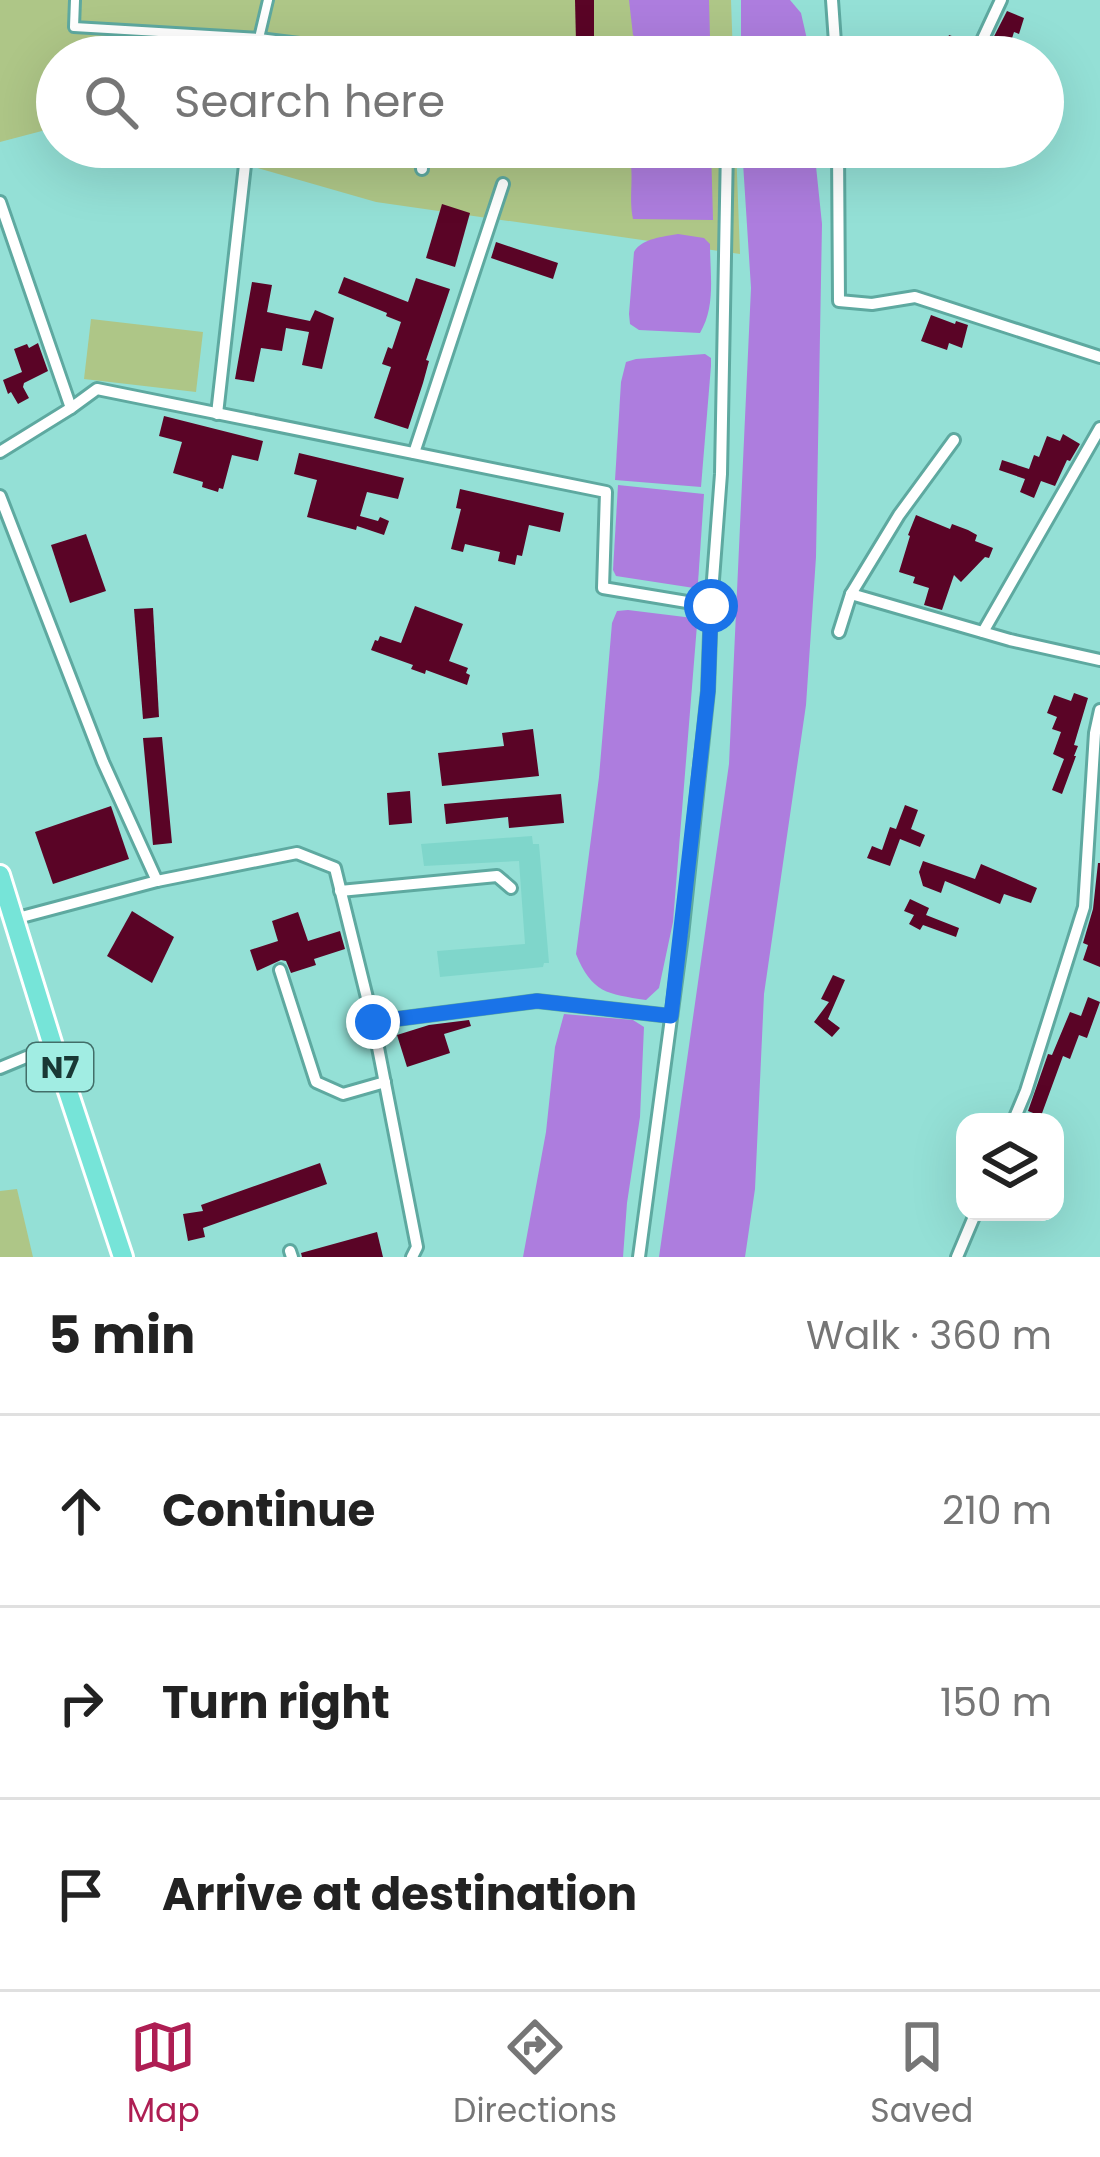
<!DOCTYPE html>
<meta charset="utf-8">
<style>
:root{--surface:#fff;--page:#f2f2f2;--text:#222;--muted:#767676;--line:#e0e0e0;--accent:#ae1e53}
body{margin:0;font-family:Poppins,sans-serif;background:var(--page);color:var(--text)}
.controls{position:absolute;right:36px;bottom:36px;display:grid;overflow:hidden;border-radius:24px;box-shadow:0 12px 48px #0002}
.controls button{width:108px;height:108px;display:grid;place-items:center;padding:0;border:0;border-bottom:3px solid var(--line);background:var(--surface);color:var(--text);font:60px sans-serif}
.stop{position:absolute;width:36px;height:36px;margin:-27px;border:9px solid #1a73e8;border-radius:50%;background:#fff}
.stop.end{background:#1a73e8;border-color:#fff;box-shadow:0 3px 12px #0008}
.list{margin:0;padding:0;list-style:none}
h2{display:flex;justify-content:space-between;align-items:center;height:156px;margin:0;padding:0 48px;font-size:51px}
h2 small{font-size:39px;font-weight:400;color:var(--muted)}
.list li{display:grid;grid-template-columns:78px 1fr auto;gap:36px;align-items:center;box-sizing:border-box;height:192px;padding:0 48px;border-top:3px solid var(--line)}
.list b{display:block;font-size:45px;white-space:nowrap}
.list em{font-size:39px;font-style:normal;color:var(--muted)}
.icon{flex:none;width:66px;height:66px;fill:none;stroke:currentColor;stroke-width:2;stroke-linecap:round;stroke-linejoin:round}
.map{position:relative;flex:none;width:1100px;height:1257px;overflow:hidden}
.search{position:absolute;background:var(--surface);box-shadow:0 12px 48px #0002;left:36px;right:36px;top:36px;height:132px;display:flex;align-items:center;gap:30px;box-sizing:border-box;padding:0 42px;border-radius:66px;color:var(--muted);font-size:45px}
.sheet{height:732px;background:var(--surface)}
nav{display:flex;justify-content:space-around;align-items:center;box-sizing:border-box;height:168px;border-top:3px solid var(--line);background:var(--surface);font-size:33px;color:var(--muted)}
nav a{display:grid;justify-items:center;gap:6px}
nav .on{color:var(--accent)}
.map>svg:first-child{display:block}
.built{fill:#7fd6cb}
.green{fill:#aec687}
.water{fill:#ad7dde}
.building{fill:#5a0426}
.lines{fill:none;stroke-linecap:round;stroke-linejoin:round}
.pedestrian-casing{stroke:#5ea9a0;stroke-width:14}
.minor-casing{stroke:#5ea9a0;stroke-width:16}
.trunk-casing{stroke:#fff;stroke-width:24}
.pedestrian{stroke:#fff;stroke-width:8}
.minor{stroke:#fff;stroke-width:10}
.trunk{stroke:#76e4d8;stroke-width:18}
.route{stroke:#1a73e8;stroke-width:15}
.labels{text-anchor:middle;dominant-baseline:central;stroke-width:12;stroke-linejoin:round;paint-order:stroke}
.shield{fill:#a1ede3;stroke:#426e69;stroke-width:3}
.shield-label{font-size:30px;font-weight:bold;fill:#193835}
</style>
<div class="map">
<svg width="1100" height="1257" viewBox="0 0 1100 1257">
<rect width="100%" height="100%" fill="#94e0d6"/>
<polygon class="built" points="532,836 533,844 539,844 549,963 544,963 543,967 440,977 437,951 525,944 519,861 424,866 421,844"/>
<g class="green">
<polygon points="0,0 731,0 733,57 57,57 57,127 0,142"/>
<polygon points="184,147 736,147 740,254 376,202"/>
<polygon points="91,319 203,332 196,392 84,379"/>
<polygon points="17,1189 33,1257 0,1257 0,1191"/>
</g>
<g class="water">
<polygon points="629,0 709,0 710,38 707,42 689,45 638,39 633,35"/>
<polygon points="741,0 790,0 801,13 811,57 741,57"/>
<path d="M627 147H711L713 220 633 219C628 194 636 172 627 147Z"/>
<polygon points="742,147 814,147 822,224 816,557 806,705 764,994 755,1189 745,1257 659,1257 729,764 751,288"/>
<path d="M678 234 704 238 710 244C710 275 716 306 700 333L639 330 630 324 629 314 634 252C642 238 663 237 678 234Z"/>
<polygon points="705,354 711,358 711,366 701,487 615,480 621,382 626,362 636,359"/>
<polygon points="618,485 704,494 698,583 694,588 616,576 613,570"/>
<path d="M628 610 693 618 697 625 673 922 659 988 646 1000C607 994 592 993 576 954L599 777 612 623 617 611Z"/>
<polygon points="564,1014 633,1020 644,1027 640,1117 627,1203 623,1257 523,1257 546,1132 555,1047"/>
</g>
<g class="building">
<polygon points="575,0 594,0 594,42 576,42"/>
<polygon points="1007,11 1024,18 1019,34 1014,32 1006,57 976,57 945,46 949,35 971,43 975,53 985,54"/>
<polygon points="442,204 470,213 455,267 426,258"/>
<polygon points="496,242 558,263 553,279 491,258"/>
<polygon points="344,277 408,302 416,278 450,289 426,360 429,361 423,383 408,429 374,418 391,367 382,364 388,347 392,349 401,322 386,316 387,313 338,293"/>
<polygon points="252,282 272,285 267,312 310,321 315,310 334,318 322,369 302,365 309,332 286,328 282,351 261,348 254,382 235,379"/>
<polygon points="931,315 955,324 956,321 968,325 962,348 949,343 947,350 921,341"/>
<polygon points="38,343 48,371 24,383 23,387 29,398 18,404 11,392 8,394 3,380 22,372 14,349 27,344 29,348"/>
<polygon points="164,416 263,441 258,461 232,455 223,489 219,488 218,492 202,487 203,482 173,473 182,442 159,436"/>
<polygon points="1063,434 1080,444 1070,461 1067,460 1055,486 1041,481 1034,498 1020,492 1025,479 999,470 1002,460 1029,469 1034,455 1039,457 1047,436 1060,441"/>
<polygon points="299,453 404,478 398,499 367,492 360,516 378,521 380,517 389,521 384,535 357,526 356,530 307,517 317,480 294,474"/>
<polygon points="460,489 564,513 560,532 529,525 522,556 517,555 515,565 498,561 500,552 465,544 463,552 451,549 461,509 456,508"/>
<polygon points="916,515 950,529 952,524 968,530 977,535 975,541 993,548 989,558 985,557 961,582 954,575 942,610 924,605 929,588 913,583 915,577 899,572 910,536 908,535"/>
<polygon points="86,534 106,591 70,603 51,545"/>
<polygon points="415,606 463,624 449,661 468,668 466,673 470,675 467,685 426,670 425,674 411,669 413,665 371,650 375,640 378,641 380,636 401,643"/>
<polygon points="153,608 159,717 143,719 134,609"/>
<polygon points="1074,693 1088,698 1074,745 1078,746 1074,756 1076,756 1062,794 1052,790 1064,759 1053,754 1061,732 1052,729 1057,717 1047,713 1054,695 1071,701"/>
<polygon points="533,729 539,776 442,786 438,753 504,746 502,733"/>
<polygon points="162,737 172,843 153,845 143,738"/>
<polygon points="410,791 412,823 389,825 387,793"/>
<polygon points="561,794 564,823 509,828 508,817 446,824 444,804"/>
<polygon points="905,805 918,810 911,829 925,835 920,847 900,839 890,866 867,858 872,846 882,850 890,827 896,829"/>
<polygon points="111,806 129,859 53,884 35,832"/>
<polygon points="923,861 975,879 981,864 1037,888 1031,903 1004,894 1000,904 945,881 941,893 923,886 919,872"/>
<polygon points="1098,863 1100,863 1100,967 1083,960 1088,945 1083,943 1093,909"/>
<polygon points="910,899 929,908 926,915 959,928 956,937 923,925 920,930 909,924 914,915 904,911"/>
<polygon points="132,911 174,937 152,983 107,956"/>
<polygon points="298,912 308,941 340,931 345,949 314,959 316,965 291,973 286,961 281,960 257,971 250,950 278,941 272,921"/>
<polygon points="833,975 845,980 828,1019 840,1028 832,1037 814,1022 829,1002 821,999"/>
<polygon points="1088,997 1100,1002 1087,1038 1079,1035 1070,1059 1063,1056 1041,1116 1028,1111 1048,1054 1052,1055 1070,1012 1081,1016"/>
<polygon points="469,1020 471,1026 444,1034 450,1053 407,1067 397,1035 429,1025"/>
<polygon points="320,1163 327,1184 203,1228 205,1237 188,1241 183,1214 203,1211 201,1205"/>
<polygon points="377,1232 383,1257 302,1257 301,1253"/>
</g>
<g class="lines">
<g class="pedestrian-casing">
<g id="pedestrian">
<polyline points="75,0 74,27 259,38 268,0"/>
<polyline points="259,38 413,57"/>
<polyline points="617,57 622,55 713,55"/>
</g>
</g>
<g class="minor-casing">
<g id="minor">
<polyline points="832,0 836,57"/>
<polyline points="980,45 1001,0"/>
<polyline points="713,55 726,57"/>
<polyline points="257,57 259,38"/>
<polyline points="421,147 422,169"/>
<polyline points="838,147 839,301 872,304 915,297 1100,357"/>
<polyline points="0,202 71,408 0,452"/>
<polyline points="71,408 97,389 606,492 603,588 711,606"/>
<polyline points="217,414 247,147"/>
<polyline points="414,453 503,184"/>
<polyline points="0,496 103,762 157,881"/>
<polyline points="851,594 1010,640 1100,660"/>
<polyline points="839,632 851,594 899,515 954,440"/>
<polyline points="983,632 1100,428"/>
<polyline points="340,891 497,876 511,888"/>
<polyline points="14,919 157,881 297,853 335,868 373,1022 417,1247 412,1257"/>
<polyline points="280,970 316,1082 343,1094 385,1082"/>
<polyline points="373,1022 537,1001 671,1016"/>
<polyline points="0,1068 53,1046"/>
<polyline points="1013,1122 1026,1091 1084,907 1095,733 1100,710"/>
<polyline points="290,1251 292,1257"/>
<polyline points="639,1257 682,936 708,691 711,606 721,474 727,147"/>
<polyline points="957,1257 976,1212"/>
</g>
</g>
<g class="trunk-casing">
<polyline id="trunk" points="0,875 53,1046 123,1257"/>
</g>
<use href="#pedestrian" class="pedestrian"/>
<use href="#minor" class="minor"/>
<use href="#trunk" class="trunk"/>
</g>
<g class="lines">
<polyline class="route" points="373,1022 537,1001 671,1016 708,691 711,606"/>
</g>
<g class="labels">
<rect class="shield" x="27" y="1043" width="66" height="48" rx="9"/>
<g class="shield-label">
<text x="60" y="1067">N7</text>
</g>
</g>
</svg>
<div class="controls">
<button><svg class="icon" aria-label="layers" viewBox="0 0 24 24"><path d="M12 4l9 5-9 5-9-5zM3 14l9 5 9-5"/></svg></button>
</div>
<div class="stop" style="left:711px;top:606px"></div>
<div class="stop end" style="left:373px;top:1022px"></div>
<div class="search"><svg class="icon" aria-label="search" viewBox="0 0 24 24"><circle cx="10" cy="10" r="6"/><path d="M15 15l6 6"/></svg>Search here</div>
</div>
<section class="sheet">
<h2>5 min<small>Walk · 360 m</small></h2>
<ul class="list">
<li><svg class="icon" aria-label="ahead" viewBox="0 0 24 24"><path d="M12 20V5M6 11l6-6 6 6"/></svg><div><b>Continue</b></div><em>210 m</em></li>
<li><svg class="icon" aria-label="right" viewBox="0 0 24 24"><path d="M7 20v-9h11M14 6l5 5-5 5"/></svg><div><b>Turn right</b></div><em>150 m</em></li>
<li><svg class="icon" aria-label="arrive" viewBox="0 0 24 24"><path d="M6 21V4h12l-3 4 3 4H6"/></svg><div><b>Arrive at destination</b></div></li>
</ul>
</section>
<nav>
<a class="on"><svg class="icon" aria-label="map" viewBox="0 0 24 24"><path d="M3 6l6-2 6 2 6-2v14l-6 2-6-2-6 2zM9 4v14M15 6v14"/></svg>Map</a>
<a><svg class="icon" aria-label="directions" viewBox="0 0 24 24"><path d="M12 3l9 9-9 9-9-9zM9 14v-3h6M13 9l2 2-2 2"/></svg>Directions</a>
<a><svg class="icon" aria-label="saved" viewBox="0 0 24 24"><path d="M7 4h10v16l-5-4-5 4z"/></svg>Saved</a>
</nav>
